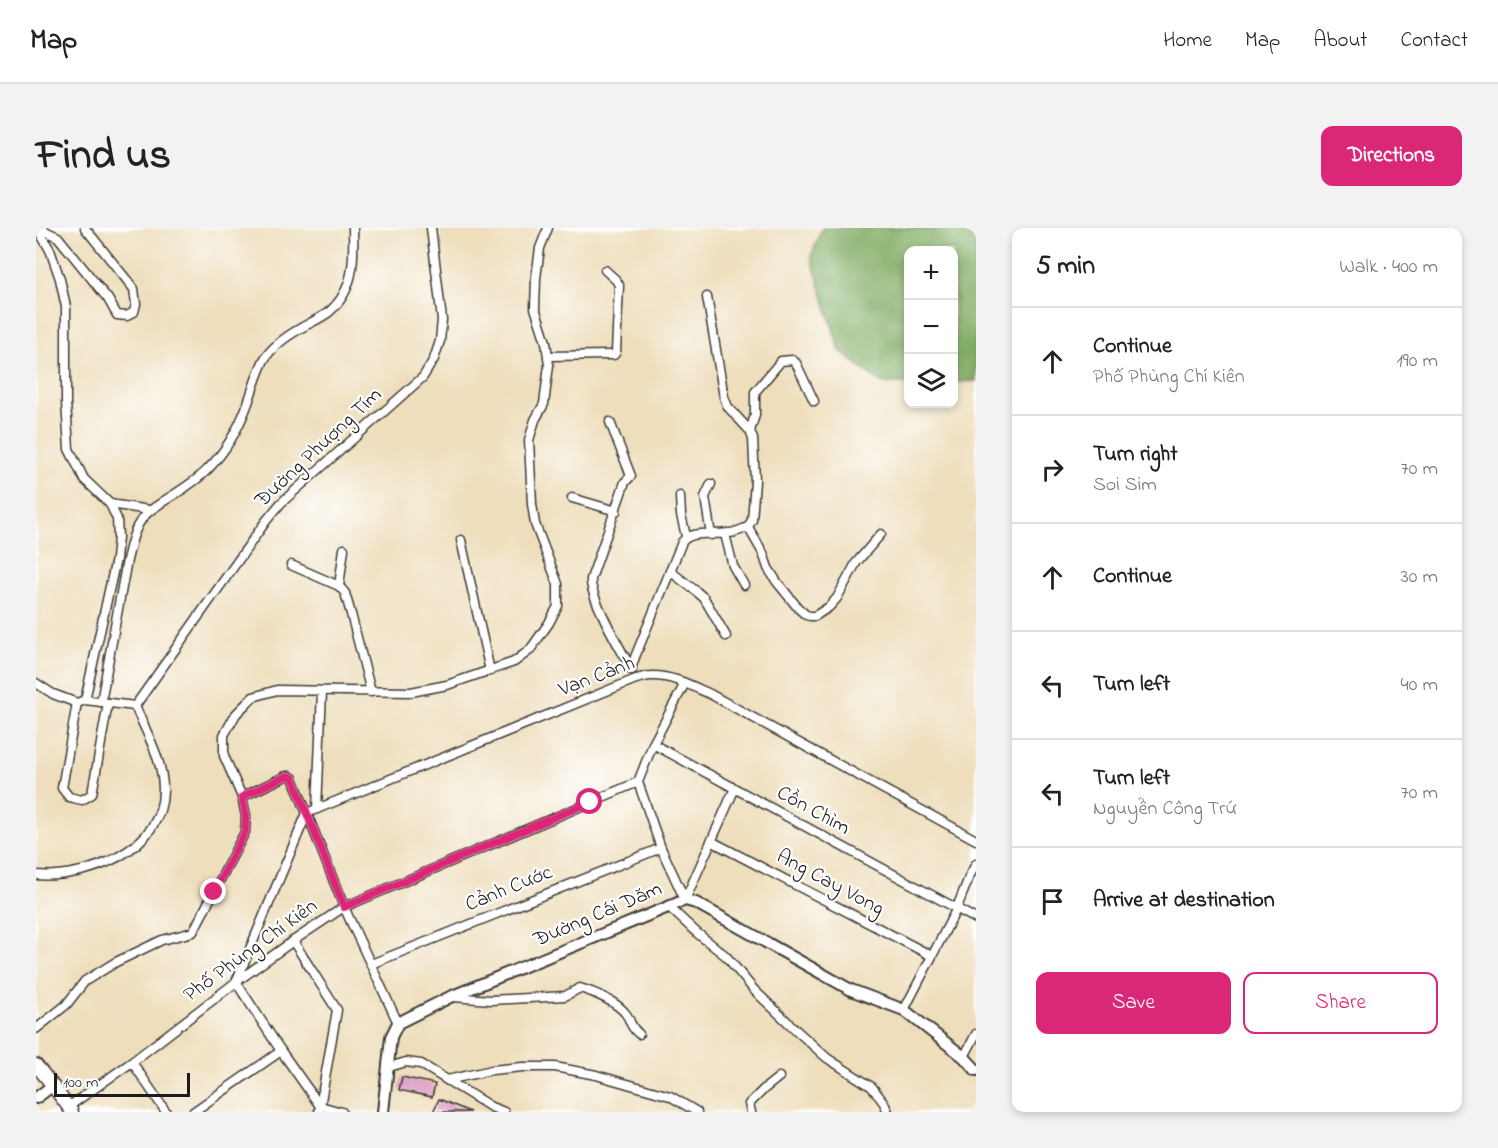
<!DOCTYPE html>
<meta charset="utf-8">
<style>
:root{--surface:#fff;--page:#f2f2f2;--text:#222;--muted:#767676;--line:#e0e0e0;--accent:#db2777}
body{margin:0;font-family:"Indie Flower",sans-serif;background:var(--page);color:var(--text)}
.controls{position:absolute;right:18px;top:18px;display:grid;overflow:hidden;border-radius:12px;box-shadow:0 3px 9px #0003}
.controls button{width:54px;height:54px;display:grid;place-items:center;padding:0;border:0;border-bottom:2px solid var(--line);background:var(--surface);color:var(--text);font:30px sans-serif}
.scale{position:absolute;left:18px;bottom:15px;width:136px;box-sizing:border-box;padding-left:6px;border:3px solid #1c1c1c;border-top:0;font-size:16px;line-height:21px;white-space:nowrap;color:#1c1c1c;-webkit-text-stroke:4px #fff;paint-order:stroke}
.stop{position:absolute;width:18px;height:18px;margin:-14px;border:4px solid #db2777;border-radius:50%;background:#fff}
.stop.end{background:#db2777;border-color:#fff;box-shadow:0 2px 6px #0008}
.list{margin:0;padding:0;list-style:none}
h2{display:flex;justify-content:space-between;align-items:center;height:78px;margin:0;padding:0 24px;font-size:26px}
h2 small{font-size:20px;font-weight:400;color:var(--muted)}
.list li{display:grid;grid-template-columns:39px 1fr auto;gap:18px;align-items:center;box-sizing:border-box;height:108px;padding:0 24px;border-top:2px solid var(--line)}
.list b{display:block;font-size:22px;white-space:nowrap}
.list p{margin:0;font-size:20px;white-space:nowrap;color:var(--muted)}
.list em{font-size:20px;font-style:normal;color:var(--muted)}
.actions{display:flex;gap:12px;padding:18px 24px}
.actions a{flex:1;padding:14px 0;border:2px solid var(--accent);border-radius:12px;text-align:center;font-size:21px;color:var(--accent)}
.actions .main{background:var(--accent);color:#fff}
.icon{flex:none;width:33px;height:33px;fill:none;stroke:currentColor;stroke-width:2;stroke-linecap:round;stroke-linejoin:round}
.map{position:relative;flex:none;width:940px;height:884px;overflow:hidden;border-radius:12px}
header{display:flex;align-items:center;gap:36px;box-sizing:border-box;height:84px;padding:0 30px;background:var(--surface);border-bottom:2px solid var(--line)}
header strong{font-size:28px}
nav{display:flex;gap:33px;margin-inline-start:auto;font-size:21px}
.intro{display:flex;align-items:center;justify-content:space-between;box-sizing:border-box;height:144px;padding:0 36px}
h1{margin:0;font-size:42px}
.button{padding:15px 27px;border-radius:12px;background:var(--accent);color:#fff;font-size:21px;font-weight:700}
main{display:flex;gap:36px;padding:0 36px}
aside{flex:1;background:var(--surface);border-radius:12px;box-shadow:0 3px 9px #0003}
.map>svg:first-child{display:block}
.forest{fill:#80ab62;stroke:#4e643f;stroke-width:1.5}
.building{fill:#dfa1c7}
.lines{fill:none;stroke-linecap:round;stroke-linejoin:round}
.minor-casing{stroke:#3c3934;stroke-width:11}
.tertiary-casing{stroke:#3c3934;stroke-width:14}
.secondary-casing{stroke:#3c3934;stroke-width:15}
.minor{stroke:#fff;stroke-width:8}
.tertiary{stroke:#fff;stroke-width:10}
.secondary{stroke:#fff;stroke-width:12}
.route{stroke:#db2777;stroke-width:8}
.labels{text-anchor:middle;dominant-baseline:central;stroke-width:4.5;stroke-linejoin:round;paint-order:stroke}
.street-label{font-size:21px;fill:#1c1c1c;stroke:#fff}
</style>
<header>
<strong>Map</strong>
<nav><a>Home</a><a>Map</a><a>About</a><a>Contact</a></nav>
</header>
<div class="intro"><h1>Find us</h1><a class="button">Directions</a></div>
<main>
<div class="map">
<svg width="940" height="884" viewBox="0 0 940 884">
<rect width="100%" height="100%" fill="#fff"/>
<filter id="ink" filterUnits="userSpaceOnUse"><feTurbulence type="fractalNoise" baseFrequency=".0167" numOctaves="2"/><feDisplacementMap in="SourceGraphic" scale="12" xChannelSelector="R" yChannelSelector="G"/><feConvolveMatrix kernelMatrix="1 2 1 2 8 2 1 2 1" color-interpolation-filters="sRGB"/></filter>
<filter id="wash" filterUnits="userSpaceOnUse"><feTurbulence type="fractalNoise" baseFrequency=".008" numOctaves="4" result="noise"/><feDisplacementMap in="SourceGraphic" scale="24" xChannelSelector="R" yChannelSelector="G"/><feGaussianBlur stdDeviation="1.35" result="paint"/><feColorMatrix in="noise" values="0 0 0 0 0 0 0 0 0 0 0 0 0 0 0 0 0 1.4 0 .05"/><feComposite in="paint" operator="in"/></filter>
<g filter="url(#wash)">
<rect width="100%" height="100%" fill="#eedebc"/>
<polygon class="forest" points="786,0 940,0 940,153 918,154 918,22 872,22 872,155 845,155 804,123 775,29"/>
<g id="blocks">
<g class="building">
<polygon points="366,849 399,856 396,869 363,862"/>
<polygon points="403,871 434,884 397,884"/>
</g>
</g>
</g>
<g filter="url(#ink)">
<use href="#blocks" fill-opacity="0" stroke="#3c3934" stroke-width="1.5"/>
<g class="lines">
<g class="minor-casing">
<g id="minor">
<polyline points="1,0 14,22 24,51 30,79 30,174 33,221 48,251 74,276 81,291 82,309 80,331 49,472"/>
<polyline points="2,0 22,9 72,71 81,87 91,88 98,84 100,76 98,61 49,0"/>
<polyline points="513,128 573,127 578,127 580,124 583,57 580,52 569,42"/>
<path d="M574 194 595 248 589 254 555 351C553 368 586 424 596 442"/>
<polyline points="714,203 719,187 719,164 745,133 756,132 760,135 778,173"/>
<polyline points="675,256 669,269 675,307"/>
<polyline points="644,268 645,287 650,308"/>
<polyline points="536,270 580,283"/>
<polyline points="74,276 113,282"/>
<polyline points="712,299 727,325 732,340 741,354 762,380 770,387 774,388 779,388 793,379 801,370 820,335 845,306"/>
<polyline points="689,306 697,338 708,357"/>
<polyline points="425,312 454,443"/>
<polyline points="255,337 303,358 309,365 315,386 335,464"/>
<polyline points="634,343 660,363 668,370 690,408"/>
<polyline points="303,358 308,321"/>
<path d="M595 441 599 429 646 314C656 301 678 308 693 305 700 305 706 301 712 299L716 292 719 253 717 211 714 203 692 179 688 169 671 69"/>
<polyline points="0,455 17,466 41,475 49,472 99,478"/>
<path d="M65 474 91 332C94 320 96 308 102 297 108 285 118 280 128 273 141 265 162 252 172 241 191 222 203 200 212 175 217 161 221 146 228 132 236 118 251 108 265 100 274 95 285 90 293 84 319 62 318 31 317 0"/>
<polyline points="41,475 26,560 33,569 46,572 56,566 72,475"/>
<polyline points="99,478 230,293 245,275 387,149 398,131 404,113 406,92 395,0"/>
<polyline points="617,516 940,691"/>
<polyline points="206,569 250,548 254,548 257,550 308,679 362,795"/>
<polyline points="281,581 286,463"/>
<path d="M271 585 600 451C605 450 610 448 615 448 635 447 656 458 674 466L940 612"/>
<polyline points="271,585 200,754 245,823 284,878 306,884"/>
<polyline points="675,613 896,728"/>
<path d="M0 647C51 651 128 622 127 561 127 532 110 504 99 478"/>
<polyline points="649,672 625,620 602,554 617,516 649,455"/>
<polyline points="649,672 699,560"/>
<polyline points="633,679 661,705 690,728 718,762 760,802 791,830 836,859 848,875 852,884"/>
<polyline points="257,713 301,782 283,884"/>
<polyline points="335,736 625,620"/>
<path d="M417 769 455 772 529 768 544 760C558 764 581 774 590 786 596 794 593 798 603 806"/>
<polyline points="868,782 920,682 934,647 940,636"/>
<polyline points="0,801 30,777 49,753 80,734 126,712 157,704 209,604 210,588 206,569 188,528 188,507 200,486 217,469 241,462 375,464 411,457 478,434 494,422 513,395 522,378 522,356 499,296 496,276 493,212 499,192 508,176 513,137 510,114 499,80 500,50 504,20 512,0"/>
<polyline points="928,829 940,806"/>
<polyline points="96,834 130,884"/>
<polyline points="353,839 370,834 385,836 455,879 468,884"/>
<polyline points="411,852 456,842 487,839 519,839 560,847 634,868 661,884"/>
<polyline points="32,879 96,834 200,754 257,713 308,679 602,554"/>
<polyline points="157,884 245,823"/>
<polyline points="715,884 713,876 728,861 743,849"/>
</g>
</g>
<g class="tertiary-casing">
<g id="tertiary">
<polyline points="0,870 12,861"/>
<polyline points="347,884 355,809 362,795 414,769 649,672 660,675 815,762 868,782 928,829 940,842"/>
</g>
</g>
<g class="secondary-casing">
<polyline id="secondary" points="0,837 17,858 36,884"/>
</g>
<use href="#minor" class="minor"/>
<use href="#tertiary" class="tertiary"/>
<use href="#secondary" class="secondary"/>
</g>
</g>
<g class="lines" filter="url(#ink)">
<polyline class="route" points="178,664 209,604 210,588 206,569 250,548 254,548 257,550 308,679 554,574"/>
</g>
<g class="labels">
<g class="street-label">
<text transform="translate(283 220) rotate(-43)">Đường Phượng Tím</text>
<text transform="translate(561 449) rotate(-21)">Vạn Cảnh</text>
<text transform="translate(777 583) rotate(29)">Cồn Chìm</text>
<text transform="translate(794 655) rotate(28)">Ang Cay Vong</text>
<text transform="translate(473 661) rotate(-22)">Cảnh Cước</text>
<text transform="translate(562 687) rotate(-23)">Đường Cái Dăm</text>
<text transform="translate(215 723) rotate(-36)">Phố Phùng Chí Kiên</text>
</g>
</g>
</svg>
<div class="controls">
<button>+</button>
<button>−</button>
<button><svg class="icon" aria-label="layers" viewBox="0 0 24 24"><path d="M12 4l9 5-9 5-9-5zM3 14l9 5 9-5"/></svg></button>
</div>
<div class="scale">100 m</div>
<div class="stop" style="left:554px;top:574px"></div>
<div class="stop end" style="left:178px;top:664px"></div>
</div>
<aside>
<h2>5 min<small>Walk · 400 m</small></h2>
<ul class="list">
<li><svg class="icon" aria-label="ahead" viewBox="0 0 24 24"><path d="M12 20V5M6 11l6-6 6 6"/></svg><div><b>Continue</b><p>Phố Phùng Chí Kiên</p></div><em>190 m</em></li>
<li><svg class="icon" aria-label="right" viewBox="0 0 24 24"><path d="M7 20v-9h11M14 6l5 5-5 5"/></svg><div><b>Turn right</b><p>Soi Sim</p></div><em>70 m</em></li>
<li><svg class="icon" aria-label="ahead" viewBox="0 0 24 24"><path d="M12 20V5M6 11l6-6 6 6"/></svg><div><b>Continue</b></div><em>30 m</em></li>
<li><svg class="icon" aria-label="left" viewBox="0 0 24 24"><path d="M17 20v-9H6M10 6l-5 5 5 5"/></svg><div><b>Turn left</b></div><em>40 m</em></li>
<li><svg class="icon" aria-label="left" viewBox="0 0 24 24"><path d="M17 20v-9H6M10 6l-5 5 5 5"/></svg><div><b>Turn left</b><p>Nguyễn Công Trứ</p></div><em>70 m</em></li>
<li><svg class="icon" aria-label="arrive" viewBox="0 0 24 24"><path d="M6 21V4h12l-3 4 3 4H6"/></svg><div><b>Arrive at destination</b></div></li>
</ul>
<div class="actions"><a class="main">Save</a><a>Share</a></div>
</aside>
</main>
